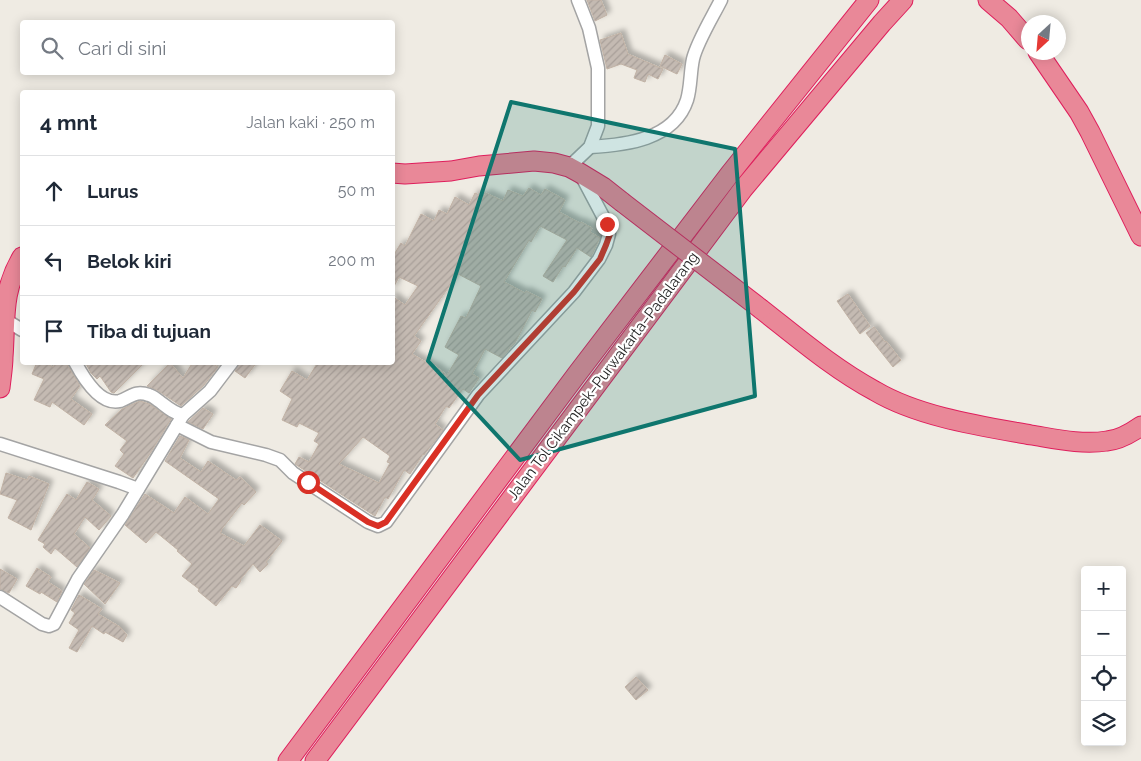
<!DOCTYPE html>
<html lang="id">
<meta charset="utf-8">
<style>
:root{--surface:#fff;--page:#f6f6f7;--text:#1f2937;--muted:#747a83;--line:#e0e1e3}
body{margin:0;font-family:Raleway,sans-serif;background:var(--page);color:var(--text)}
.controls{position:absolute;right:15px;bottom:15px;display:grid;overflow:hidden;border-radius:5px;box-shadow:0 2px 12px #0003}
.controls button{width:45px;height:45px;display:grid;place-items:center;padding:0;border:0;border-bottom:1px solid var(--line);background:var(--surface);color:var(--text);font:25px sans-serif}
.compass{position:absolute;left:1021px;top:15px;width:45px;height:45px;border-radius:50%;background:var(--surface);box-shadow:0 2px 12px #0003;rotate:206deg}
.stop{position:absolute;width:15px;height:15px;margin:-11px;border:4px solid #d93025;border-radius:50%;background:#fff}
.stop.end{background:#d93025;border-color:#fff;box-shadow:0 1px 5px #0008}
.list{margin:0;padding:0;list-style:none}
h2{display:flex;justify-content:space-between;align-items:center;height:65px;margin:0;padding:0 20px;font-size:21px}
h2 small{font-size:16px;font-weight:400;color:var(--muted)}
.list li{display:grid;grid-template-columns:32px 1fr auto;gap:15px;align-items:center;box-sizing:border-box;height:70px;padding:0 20px;border-top:1px solid var(--line)}
.list b{display:block;font-size:19px;white-space:nowrap}
.list em{font-size:16px;font-style:normal;color:var(--muted)}
.icon{flex:none;width:28px;height:28px;fill:none;stroke:currentColor;stroke-width:2;stroke-linecap:round;stroke-linejoin:round}
.map{position:relative;flex:none;width:1141px;height:761px;overflow:hidden}
.search{position:absolute;background:var(--surface);box-shadow:0 2px 12px #0003;left:20px;top:20px;width:375px;height:55px;display:flex;align-items:center;gap:12px;box-sizing:border-box;padding:0 18px;border-radius:5px;color:var(--muted);font-size:19px}
.panel{position:absolute;background:var(--surface);box-shadow:0 2px 12px #0003;left:20px;top:90px;width:375px;height:275px;border-radius:5px}
.map>svg:first-child{display:block}
.building{fill:url(#building-hatch);stroke:#c1b2a5;fill-rule:evenodd;filter:url(#shadow)}
.lines{fill:none;stroke-linecap:round;stroke-linejoin:round}
.minor-casing{stroke:#a4a4a4;stroke-width:15}
.highway-casing{stroke:#df1e5c;stroke-width:21}
.minor{stroke:#fff;stroke-width:12}
.highway{stroke:#e98898;stroke-width:19}
.highway-bridge-casing{stroke:#df1e5c;stroke-width:21;stroke-linecap:butt}
.highway-bridge{stroke:#e98898;stroke-width:19}
.route{stroke:#d93025;stroke-width:6}
.marked{fill:#0f766e;fill-opacity:0.2;stroke:#0f766e;stroke-width:4;stroke-linejoin:round}
.labels{text-anchor:middle;dominant-baseline:central;stroke-width:4.5;stroke-linejoin:round;paint-order:stroke}
.street-label{font-size:15px;fill:#1d1d1d;stroke:#fff}
</style>
<div class="map">
<svg width="1141" height="761" viewBox="0 0 1141 761">
<defs>
<pattern id="building-hatch" width="6" height="6" patternUnits="userSpaceOnUse" patternTransform="scale(1.25)"><rect width="6" height="6" fill="#c4bab2"/><path d="M-1 1l2-2M0 6l6-6M5 7l2-2" fill="none" stroke="#a89f99"/></pattern>
<filter id="shadow"><feDropShadow dx="4" dy="-4" stdDeviation="2.5" flood-color="#0004"/></filter>
</defs>
<rect width="100%" height="100%" fill="#efebe3"/>
<g class="building">
<polygon points="587,0 601,0 607,15 595,21"/>
<polygon points="621,33 628,54 663,69 658,79 648,74 645,82 634,78 637,70 621,64 607,69 600,40"/>
<polygon points="665,55 682,64 677,74 660,66"/>
<path d="M529 188 541 195 545 189 565 200 559 212 580 223 581 222 592 228 590 232 600 238 598 242 591 257 577 248 565 267 563 266 553 282 543 276 567 240 540 226 531 242 529 240 504 282 525 293 526 291 542 299 535 312 532 310 515 343 511 347H510L508 351 502 358 485 349 472 374 479 378 469 393 463 389 449 408 446 406 435 424 443 430 424 455 423 454 410 474 404 470 388 499 385 497 375 516 353 502 295 464 299 457 309 462 319 444 314 441 319 433 299 423 297 427 282 420 292 399 280 391 292 371 307 380 318 362H392V296L405 305 418 286 399 277 392 290V258L401 243 405 246 421 214 434 221 439 210 447 214 455 197 469 205 475 193 484 197 486 193 503 201 508 190 523 196ZM458 274 481 286 466 318 461 316 445 347 459 355 447 375 435 366 434 367 412 354 421 341 414 336ZM363 437 390 456 387 462 390 463 379 483 339 464Z"/>
<polygon points="848,294 870,326 860,334 837,301"/>
<polygon points="874,327 885,342 886,341 901,360 893,367 866,333"/>
<polygon points="37,362 43,362 53,367 56,362 63,362 68,366 80,386 71,399 92,414 84,425 52,402 50,407 34,400 44,379 32,374"/>
<polygon points="85,362 145,362 114,393 111,392 100,376 97,379 91,373"/>
<polygon points="193,362 210,362 218,367 204,385 181,406 157,390 147,386 170,363 183,378"/>
<polygon points="240,362 257,362 245,378 235,371"/>
<polygon points="140,401 149,404 171,419 151,452 133,478 115,466 124,454 120,450 127,441 105,425 122,409"/>
<polygon points="203,408 213,414 203,429 188,422"/>
<polygon points="180,436 189,440 180,458 201,472 208,461 236,480 240,477 256,492 244,505 242,503 221,530 222,531 220,533 244,546 260,525 282,541 266,562 268,564 260,572 253,564 240,580 241,581 236,588 232,586 216,606 198,591 199,589 182,576 192,564 177,551 178,550 156,532 146,543 125,525 145,494 174,513 185,497 208,514 219,499 165,461"/>
<polygon points="6,473 27,480 29,476 49,484 31,530 8,518 17,500 0,494"/>
<polygon points="87,482 99,489 92,500 111,516 99,530 85,517 74,534 90,548 77,567 55,548 51,554 43,547 45,544 38,540 67,494 76,500"/>
<polygon points="37,568 51,577 48,582 62,591 57,602 41,592 40,594 26,586"/>
<polygon points="0,569 17,579 9,593 0,589"/>
<polygon points="94,570 120,583 105,604 84,584"/>
<polygon points="79,595 102,609 98,614 120,627 127,635 123,642 105,632 104,634 92,626 77,652 69,648 79,630 69,623 75,613 71,610"/>
<polygon points="636,677 648,690 636,700 625,687"/>
</g>
<g class="lines">
<g class="minor-casing">
<g id="minor">
<path d="M590 147C625 145 674 140 687 100 691 87 690 73 693 59 697 42 713 16 721 0"/>
<polyline points="569,167 590,147 598,126 598,68 589,28 578,0"/>
<polyline points="4,319 22,330"/>
<path d="M75 362C83 377 100 406 120 401 131 397 135 390 149 395 153 396 156 399 159 401 167 407 173 413 183 415L177 425 211 442 266 455 280 460 293 473 368 522 378 526 386 522 478 395 574 292 599 259 606 245 609 234 607 224 581 175"/>
<polyline points="183,415 210,391 232,362"/>
<polyline points="0,444 119,482 138,489"/>
<polyline points="0,597 42,624 49,626 54,624 78,579 123,514 177,425"/>
</g>
</g>
<g class="highway-casing">
<g id="highway">
<polyline points="988,0 1009,18 1028,40"/>
<polyline points="1038,52 1079,112 1090,132 1141,236"/>
<polyline points="392,173 405,174 451,171 479,166 534,161 554,163 569,167 580,173 603,187 622,202"/>
<path d="M761 309C798 338 834 369 875 391 919 417 981 426 1031 435 1056 439 1082 445 1107 441 1119 440 1131 433 1141 426"/>
<path d="M0 388C1 378 3 367 3 357 6 318 1 293 22 257"/>
<polyline points="288,761 577,374 729,175 869,0"/>
<polyline points="315,761 743,189 882,23 903,0"/>
</g>
</g>
<use href="#minor" class="minor"/>
<use href="#highway" class="highway"/>
<g class="highway-bridge-casing">
<polyline id="highway-bridge" points="622,202 761,309"/>
</g>
<use href="#highway-bridge" class="highway-bridge"/>
</g>
<g class="lines">
<polyline class="route" points="308,482 368,522 378,526 386,522 478,395 574,292 600,259 606,245 610,234 607,224"/>
</g>
<path class="marked" d="M511 102 735 149 755 396 520 460 428 361Z"/>
<g class="labels">
<g class="street-label">
<text transform="translate(603 376) rotate(-53)">Jalan Tol Cikampek–Purwakarta–Padalarang</text>
</g>
</g>
</svg>
<div class="controls">
<button>+</button>
<button>−</button>
<button><svg class="icon" aria-label="locate" viewBox="0 0 24 24"><circle cx="12" cy="12" r="6"/><path d="M12 2v4M12 18v4M2 12h4M18 12h4"/></svg></button>
<button><svg class="icon" aria-label="layers" viewBox="0 0 24 24"><path d="M12 4l9 5-9 5-9-5zM3 14l9 5 9-5"/></svg></button>
</div>
<svg class="compass" viewBox="-18 -18 36 36"><path d="M0-13l5 13h-10z" fill="#e53935"/><path d="M0 13l5-13h-10z" fill="#747a83"/></svg>
<div class="stop" style="left:308px;top:482px"></div>
<div class="stop end" style="left:607px;top:224px"></div>
<div class="search"><svg class="icon" aria-label="search" viewBox="0 0 24 24"><circle cx="10" cy="10" r="6"/><path d="M15 15l6 6"/></svg>Cari di sini</div>
<section class="panel">
<h2>4 mnt<small>Jalan kaki · 250 m</small></h2>
<ul class="list">
<li><svg class="icon" aria-label="ahead" viewBox="0 0 24 24"><path d="M12 20V5M6 11l6-6 6 6"/></svg><div><b>Lurus</b></div><em>50 m</em></li>
<li><svg class="icon" aria-label="left" viewBox="0 0 24 24"><path d="M17 20v-9H6M10 6l-5 5 5 5"/></svg><div><b>Belok kiri</b></div><em>200 m</em></li>
<li><svg class="icon" aria-label="arrive" viewBox="0 0 24 24"><path d="M6 21V4h12l-3 4 3 4H6"/></svg><div><b>Tiba di tujuan</b></div></li>
</ul>
</section>
</div>
